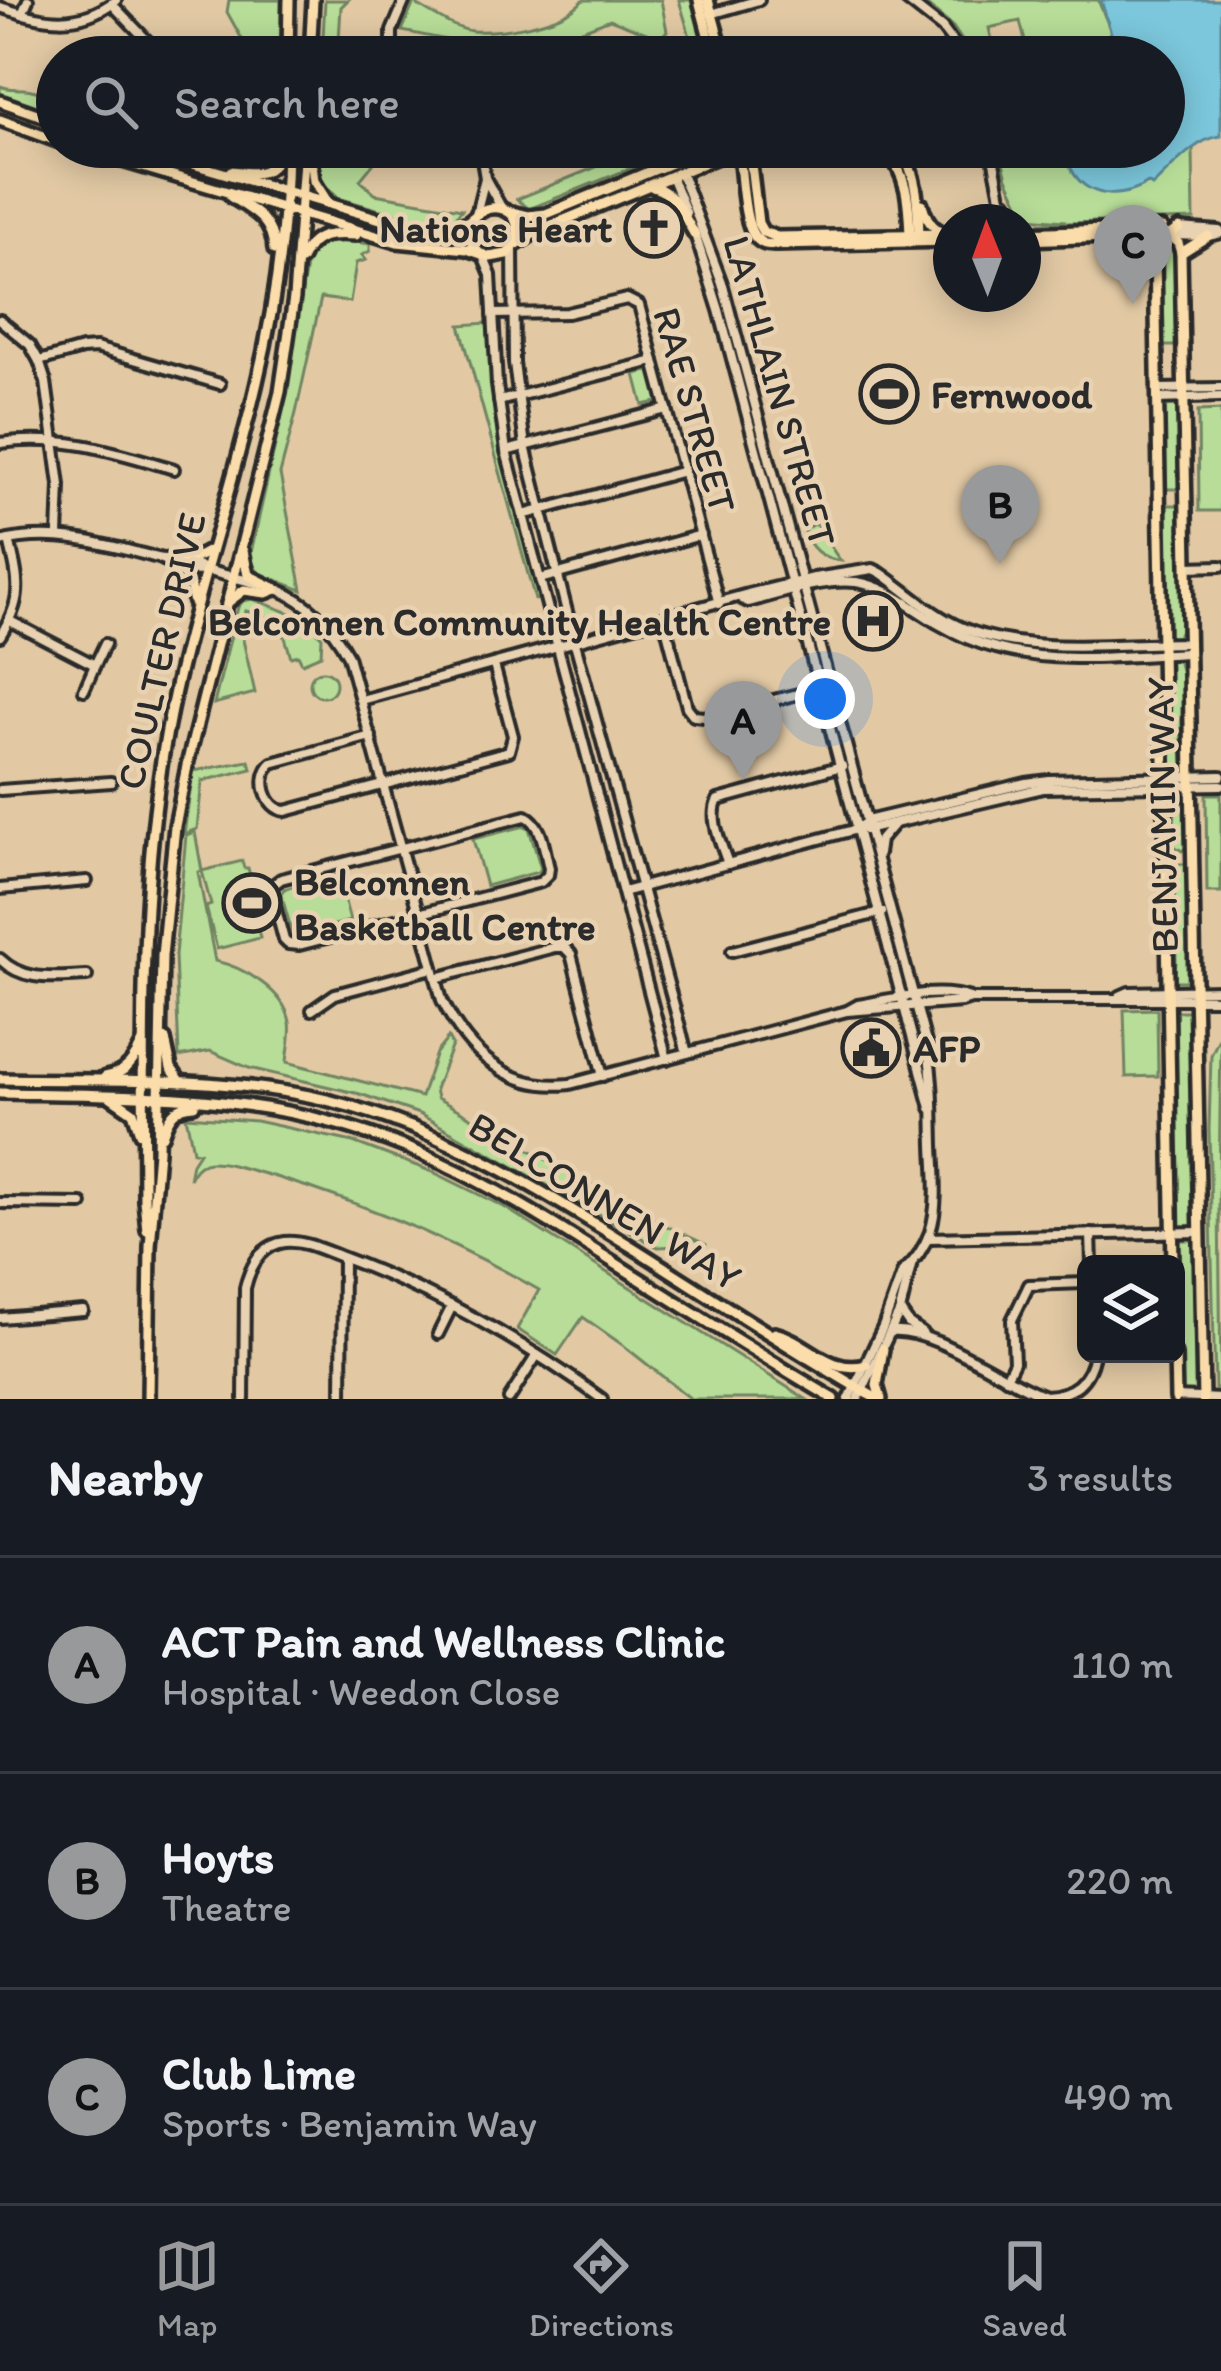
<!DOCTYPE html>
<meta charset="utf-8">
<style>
:root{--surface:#171b24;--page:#20242c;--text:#f1f3f6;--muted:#9ea1a6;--line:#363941;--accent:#98999b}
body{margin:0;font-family:Itim,sans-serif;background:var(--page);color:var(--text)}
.controls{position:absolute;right:36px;bottom:36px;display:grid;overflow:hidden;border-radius:18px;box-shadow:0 6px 30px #0003}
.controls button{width:108px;height:108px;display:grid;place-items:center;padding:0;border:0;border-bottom:3px solid var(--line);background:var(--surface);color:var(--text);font:60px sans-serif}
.compass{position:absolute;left:933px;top:204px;width:108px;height:108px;border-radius:50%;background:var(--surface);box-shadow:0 6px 30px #0003;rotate:359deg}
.you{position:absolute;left:825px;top:699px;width:42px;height:42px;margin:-30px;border:9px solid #fff;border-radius:50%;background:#1a73e8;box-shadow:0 0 0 18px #1a73e833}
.badge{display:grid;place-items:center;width:78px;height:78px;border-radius:50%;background:var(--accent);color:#111;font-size:39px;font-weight:700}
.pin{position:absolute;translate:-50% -99px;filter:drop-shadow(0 3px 6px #0008)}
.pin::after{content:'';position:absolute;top:63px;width:42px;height:36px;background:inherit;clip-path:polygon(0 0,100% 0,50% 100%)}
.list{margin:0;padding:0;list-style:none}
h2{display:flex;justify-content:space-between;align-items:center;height:156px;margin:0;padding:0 48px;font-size:51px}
h2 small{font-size:39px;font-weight:400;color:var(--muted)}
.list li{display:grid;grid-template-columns:78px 1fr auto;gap:36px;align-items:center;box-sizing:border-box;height:216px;padding:0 48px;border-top:3px solid var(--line)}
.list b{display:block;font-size:45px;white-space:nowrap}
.list p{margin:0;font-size:39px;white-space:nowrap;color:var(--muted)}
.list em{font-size:39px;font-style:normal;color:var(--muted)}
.icon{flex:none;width:66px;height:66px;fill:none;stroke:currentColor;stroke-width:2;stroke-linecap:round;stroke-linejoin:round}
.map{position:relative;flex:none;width:1221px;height:1399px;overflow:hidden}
.search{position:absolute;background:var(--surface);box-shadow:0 6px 30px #0003;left:36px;right:36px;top:36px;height:132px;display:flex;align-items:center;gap:30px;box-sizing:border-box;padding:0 42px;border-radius:66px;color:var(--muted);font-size:45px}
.sheet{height:804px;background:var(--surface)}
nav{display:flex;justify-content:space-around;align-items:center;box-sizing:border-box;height:168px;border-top:3px solid var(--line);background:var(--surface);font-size:33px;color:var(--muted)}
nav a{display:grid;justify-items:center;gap:6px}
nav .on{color:var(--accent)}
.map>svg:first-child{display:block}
.green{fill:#b7dd98;stroke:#718462;stroke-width:3}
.water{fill:#7cc7dc;stroke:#5c8995;stroke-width:3}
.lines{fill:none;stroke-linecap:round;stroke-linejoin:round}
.minor-casing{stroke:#2b2b2b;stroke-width:16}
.major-casing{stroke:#2b2b2b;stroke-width:18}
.minor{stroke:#e8d2b1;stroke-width:8}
.major{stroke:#fbddab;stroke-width:9}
.major-bridge-casing{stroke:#2b2b2b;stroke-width:18;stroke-linecap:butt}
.major-bridge{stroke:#fbddab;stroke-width:9}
.labels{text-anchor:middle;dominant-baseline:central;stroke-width:9;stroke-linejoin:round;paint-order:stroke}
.poi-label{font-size:39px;font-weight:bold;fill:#2b2b2b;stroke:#e8d2b1;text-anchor:start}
.street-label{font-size:39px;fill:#2b2b2b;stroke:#e8d2b1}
</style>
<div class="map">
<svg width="1221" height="1399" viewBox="0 0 1221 1399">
<rect width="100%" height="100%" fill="#e2c9a4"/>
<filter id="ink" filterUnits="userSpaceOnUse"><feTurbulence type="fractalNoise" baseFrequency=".00833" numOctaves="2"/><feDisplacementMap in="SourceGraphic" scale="24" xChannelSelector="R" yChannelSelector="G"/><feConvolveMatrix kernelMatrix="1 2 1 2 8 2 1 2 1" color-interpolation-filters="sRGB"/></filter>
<g filter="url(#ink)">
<g class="green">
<polygon points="229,0 281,0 280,57 246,57 242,39 227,12"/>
<polygon points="325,0 348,0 341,7 338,57 322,57"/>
<path d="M415 0 418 6C434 14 454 29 472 31 501 33 565 23 583 0H661L667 31 664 34 670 57H657L649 34 610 19 564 37 554 56 549 54 551 48 542 35 493 42 489 57H455L452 41 402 31Z"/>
<polygon points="679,0 691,0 706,57 696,57"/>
<polygon points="921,0 1098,0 1112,34 1028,53 1020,21 989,28 995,57 973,57 953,27"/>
<path d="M0 86C10 90 14 88 24 89 35 89 47 95 57 99V105L46 112 0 94Z"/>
<path d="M160 147C189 147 224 143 245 165L241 166 233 160 219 161Z"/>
<polygon points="317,147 387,147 360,180 375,194 462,209 454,219 455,223 430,224 338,198 322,182"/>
<polygon points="652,147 684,147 529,209 517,199 606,163 612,148 634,155"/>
<polygon points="999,147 1193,148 1194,219 1034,224 1066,221 1026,218 1007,178"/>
<polygon points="328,238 370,244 370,251 362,255 366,260 356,263 350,302 321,298 296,413 280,474 302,590 258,573 250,557 284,406 307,259 319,241"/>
<polygon points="1163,246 1175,247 1178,258 1179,346 1160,346 1159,257"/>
<polygon points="487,323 502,452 540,598 535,600 460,325"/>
<polygon points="653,370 661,401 643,405 635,374"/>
<polygon points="1181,402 1182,489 1164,489 1163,403"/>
<polygon points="1221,410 1221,511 1199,511 1198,411"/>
<polygon points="1164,505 1182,505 1181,630 1175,641 1166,641"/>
<path d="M815 523 837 556 841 561C821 558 810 549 804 530Z"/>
<polygon points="253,599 306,619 322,637 321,655 302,663 298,655 291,657 280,621 246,611 241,631 255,693 214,704 238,607 243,601"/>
<path d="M1173 658 1178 660C1185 679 1183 693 1182 712 1181 730 1182 748 1183 766L1170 768 1168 662Z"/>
<circle cx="323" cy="684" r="13"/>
<polygon points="249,761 252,769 202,781 197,829 184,834 193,771"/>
<polygon points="1206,794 1221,794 1221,892 1207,892"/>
<polygon points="1175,796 1187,796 1188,846 1182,851 1174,846"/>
<polygon points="525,826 529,828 541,869 538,872 486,886 473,839"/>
<path d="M195 832 202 871 242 861 244 868H248L251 879 247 880 248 885 259 883 267 913 255 917 260 938 217 949 206 907 211 905 202 871 198 872 215 961C243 967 284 990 290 1022 292 1034 288 1050 287 1062L421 1097 436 1053 448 1038 452 1045 435 1089 437 1098 656 1221 707 1245 658 1247 419 1114 360 1094 249 1068 210 1051 179 1057 175 955 186 835Z"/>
<polygon points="1179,864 1184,864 1189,869 1187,981 1175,981 1173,979 1176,963 1174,873"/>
<polygon points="338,875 350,921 293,936 281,894 284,889"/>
<polygon points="1157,1009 1158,1076 1126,1077 1124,1010"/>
<polygon points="1176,1011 1191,1011 1196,1223 1188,1230 1177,1225"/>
<polygon points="1221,1034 1219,1198 1221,1388 1215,1389 1209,1130 1211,1055"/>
<path d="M186 1116 256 1121 353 1142 433 1172 504 1207 806 1399H691L624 1346 583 1317 557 1355 517 1329 539 1290C440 1233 338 1192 228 1164 208 1160 198 1160 189 1179L192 1163 199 1152 193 1151Z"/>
<polygon points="1180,1240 1194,1240 1196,1246 1198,1393 1179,1392 1177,1248"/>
</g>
<path class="water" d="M1101 0H1221V136C1194 139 1171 169 1152 186L1148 183C1112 206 1070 193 1065 147H1164V57H1118Z"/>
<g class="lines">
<g class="minor-casing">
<g id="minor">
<polyline points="906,0 942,28 964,57"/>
<polyline points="112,4 163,57"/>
<path d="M0 7C42 21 79 29 116 0"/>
<polyline points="22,14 28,0"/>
<polyline points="711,14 759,0"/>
<polyline points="392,57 392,31 405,0"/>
<polyline points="1065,57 1077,54"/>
<polyline points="480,147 485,178 502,209"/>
<polyline points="991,147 1006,222"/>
<path d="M681 173 723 286 928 1050C934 1085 933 1111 934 1145 935 1173 939 1205 930 1232 925 1246 915 1262 903 1271L883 1327 849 1399"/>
<polyline points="671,176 686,212"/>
<polyline points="1006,201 1015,222"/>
<polyline points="476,214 485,178"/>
<polyline points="1179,228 1219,231"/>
<polyline points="694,231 719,310 931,1108"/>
<polyline points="1169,235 1208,236 1221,233"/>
<polyline points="513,249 514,363 525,446 575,643 687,1053"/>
<polyline points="483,256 491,275 497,385 506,451 667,1059"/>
<polyline points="493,314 567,313 627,299 639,305 719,604"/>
<polyline points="0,320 30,345 39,361 46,382 60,485 58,536"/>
<polyline points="39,361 82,349 96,348 220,384"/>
<polyline points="1157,389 1221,388"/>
<polyline points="1157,399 1221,397"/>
<polyline points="499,401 654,361"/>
<path d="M0 443C62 434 116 452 174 469"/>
<polyline points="506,451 667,409"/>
<polyline points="523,515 684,471"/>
<path d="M0 542C57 528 107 545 162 559 176 558 193 561 205 570L260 584"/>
<path d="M162 559C173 567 190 573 203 570"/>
<polyline points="1187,567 1221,566"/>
<polyline points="540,579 701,535"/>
<path d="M275 588C309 602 331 624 348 656L442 1000C467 1052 509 1091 570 1084L847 1011 962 1002 971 999H1221"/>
<path d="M742 599 748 602C782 594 821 578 856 582 886 586 912 608 937 623 956 634 976 643 996 648 1057 665 1127 656 1189 653"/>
<polyline points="664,619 687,707 694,716 704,717 831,686"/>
<polyline points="10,621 95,665 105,644"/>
<path d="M0 636C24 598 19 582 9 540"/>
<polyline points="84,690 95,665"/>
<path d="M361 700 748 594 814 578 873 569 881 573C907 591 930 613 958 626 1023 656 1117 643 1189 643"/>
<path d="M371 736 272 763C257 777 265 809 286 811L509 751 513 736 494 665"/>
<polyline points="0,790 111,782"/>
<path d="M526 816C543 824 544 850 549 868L548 875 541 882 299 945 288 944 284 940 271 891 273 885 281 879Z"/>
<polyline points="865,830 1043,788 1221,785"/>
<polyline points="878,854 880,840 892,826"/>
<path d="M728 864C722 845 708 818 718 800L842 766"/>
<polyline points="0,889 87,881"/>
<polyline points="623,892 857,829 867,821 1026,783 1049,780 1221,776"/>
<polyline points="732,951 882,912"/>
<path d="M0 959C25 983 55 977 87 976"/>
<polyline points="436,978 555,947 564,947 571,954 603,1076"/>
<polyline points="1120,996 1129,992 1221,990"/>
<polyline points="312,1010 335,994 433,968"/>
<path d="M849 1010 858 1005C893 999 935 987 970 998"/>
<polyline points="0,1203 82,1204"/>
<polyline points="1091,1234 1092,1264"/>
<polyline points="928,1238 1200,1232"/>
<polyline points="900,1311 909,1324 922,1333"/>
<polyline points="0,1318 83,1311"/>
<path d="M891 1332C935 1328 1001 1380 1045 1396 1073 1395 1089 1382 1094 1354"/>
<polyline points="438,1334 452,1306"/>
<polyline points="1006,1378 1014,1362 1012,1320 1029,1285 1086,1283"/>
<polyline points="1176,1397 1221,1399"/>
<path d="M244 1399 245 1288C250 1267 261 1245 285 1242 303 1240 323 1250 339 1256 433 1291 521 1340 602 1399"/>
<polyline points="342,1399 343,1258"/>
<polyline points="509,1399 537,1355"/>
<polyline points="858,1399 900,1311 911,1266"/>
</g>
</g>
<g class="major-casing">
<g id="major">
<polyline points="699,0 714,57"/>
<polyline points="708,0 724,57"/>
<polyline points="288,57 289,0"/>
<polyline points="310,57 313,0"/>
<polyline points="0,101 57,121"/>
<polyline points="0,120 57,141"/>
<path d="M75 147 397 242 467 249 490 257 507 254C525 237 520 205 491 208 480 209 475 217 467 222 450 232 430 230 411 228L135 147"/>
<polyline points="310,147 314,181 328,203"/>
<path d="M738 147C742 168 742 226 757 239 764 246 768 244 777 245L951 241"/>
<polyline points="749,147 758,223 763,232 777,237 951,234"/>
<path d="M883 147C908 174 909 202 910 237"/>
<path d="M900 147C918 176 918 204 919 237"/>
<path d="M231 171C260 174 271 177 283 147"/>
<path d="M653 187C675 192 684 217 695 235"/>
<path d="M231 197C254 211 273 220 274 250"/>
<path d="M922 204C925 216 930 227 942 232"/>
<polyline points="507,211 528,216 546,214 710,147"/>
<polyline points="472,219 469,237 478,252"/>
<polyline points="1159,229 1178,243 1181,253 1203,1399"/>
<polyline points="1023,233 1162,228"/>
<polyline points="1023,240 1169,235"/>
<polyline points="516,245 538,231 703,163"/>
<polyline points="1181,253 1208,236"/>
<path d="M301 260C312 233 330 233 356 235"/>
<polyline points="243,551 248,575 276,589"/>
<polyline points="178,560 200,556 211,550"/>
<polyline points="176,567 189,581 194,603"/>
<polyline points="227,603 244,590 266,593 276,589"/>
<polyline points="165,1039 171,1068 181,1082"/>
<path d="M105 1077C127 1073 134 1061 143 1042"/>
<path d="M0 1079C103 1081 208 1076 309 1096 430 1121 533 1185 637 1250 716 1300 795 1352 877 1399"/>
<path d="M0 1093C110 1095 227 1093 334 1123 443 1153 523 1205 618 1265 689 1310 761 1356 834 1399"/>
<polyline points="111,1097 133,1112 140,1133"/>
<path d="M162 1136C168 1117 174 1106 194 1105"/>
<path d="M147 1230 144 1200C143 1031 138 857 175 691 198 587 233 486 257 382 275 306 286 225 287 147"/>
<polyline points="1173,1264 1155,256 1159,243 1179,228"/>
<path d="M775 1333C808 1341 828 1375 866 1365"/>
<polyline points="1175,1354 1176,1399"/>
<polyline points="148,1399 150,1246 158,1151 162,956 175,826 188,761 280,392 294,298 305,147"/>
<polyline points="881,1399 877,1385 883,1349"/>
</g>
</g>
<use href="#minor" class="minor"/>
<use href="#major" class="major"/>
<g class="major-bridge-casing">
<polyline id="major-bridge" points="703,163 742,147"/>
</g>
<use href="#major-bridge" class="major-bridge"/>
</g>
</g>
<defs>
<g id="church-ring" transform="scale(3)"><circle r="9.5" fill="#e8d2b1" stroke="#2b2b2b" stroke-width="1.5"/><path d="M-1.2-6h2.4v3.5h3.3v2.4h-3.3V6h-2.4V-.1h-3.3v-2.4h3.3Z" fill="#2b2b2b"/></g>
<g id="stadium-ring" transform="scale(3)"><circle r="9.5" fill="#e8d2b1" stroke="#2b2b2b" stroke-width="1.5"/><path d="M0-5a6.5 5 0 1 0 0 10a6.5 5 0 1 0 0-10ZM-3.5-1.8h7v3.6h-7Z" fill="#2b2b2b"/></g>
<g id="hospital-ring" transform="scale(3)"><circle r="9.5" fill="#e8d2b1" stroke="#2b2b2b" stroke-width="1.5"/><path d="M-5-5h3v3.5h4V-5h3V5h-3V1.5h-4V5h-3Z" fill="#2b2b2b"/></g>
<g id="civic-ring" transform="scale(3)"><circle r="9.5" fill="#e8d2b1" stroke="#2b2b2b" stroke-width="1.5"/><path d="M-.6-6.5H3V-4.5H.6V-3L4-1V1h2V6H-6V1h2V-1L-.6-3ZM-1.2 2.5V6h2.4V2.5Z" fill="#2b2b2b"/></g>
</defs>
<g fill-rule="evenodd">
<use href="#church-ring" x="654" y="228"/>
<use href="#stadium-ring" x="889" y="394"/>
<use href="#hospital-ring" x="873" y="621"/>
<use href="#stadium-ring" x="252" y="903"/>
<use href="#civic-ring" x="871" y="1048"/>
</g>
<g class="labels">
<g class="poi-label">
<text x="612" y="228" text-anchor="end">Nations Heart</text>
<text x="931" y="394">Fernwood</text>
<text x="831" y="621" text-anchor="end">Belconnen Community Health Centre</text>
<text x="294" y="881">Belconnen<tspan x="294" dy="45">Basketball Centre</tspan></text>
<text x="913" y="1048">AFP</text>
</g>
<g class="street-label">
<text transform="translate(780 391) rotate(74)">LATHLAIN STREET</text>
<text transform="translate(695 410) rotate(74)">RAE STREET</text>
<text transform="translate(161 651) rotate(-77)">COULTER DRIVE</text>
<text transform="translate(1162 815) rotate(-91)">BENJAMIN WAY</text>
<text transform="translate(605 1201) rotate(31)">BELCONNEN WAY</text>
</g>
</g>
</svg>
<div class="controls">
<button><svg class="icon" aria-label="layers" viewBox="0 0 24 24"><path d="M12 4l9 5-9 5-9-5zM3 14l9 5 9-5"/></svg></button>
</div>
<svg class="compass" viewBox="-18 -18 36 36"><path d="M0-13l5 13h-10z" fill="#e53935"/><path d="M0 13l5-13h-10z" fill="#9ea1a6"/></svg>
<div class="you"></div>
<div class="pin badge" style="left:743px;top:780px">A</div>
<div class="pin badge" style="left:1000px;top:564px">B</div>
<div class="pin badge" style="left:1133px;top:304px">C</div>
<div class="search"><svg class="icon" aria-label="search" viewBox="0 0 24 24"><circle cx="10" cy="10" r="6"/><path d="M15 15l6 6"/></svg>Search here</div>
</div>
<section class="sheet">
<h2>Nearby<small>3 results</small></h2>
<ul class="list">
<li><span class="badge">A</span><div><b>ACT Pain and Wellness Clinic</b><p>Hospital · Weedon Close</p></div><em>110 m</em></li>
<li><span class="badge">B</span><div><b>Hoyts</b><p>Theatre</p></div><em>220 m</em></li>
<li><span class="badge">C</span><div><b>Club Lime</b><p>Sports · Benjamin Way</p></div><em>490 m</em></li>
</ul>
</section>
<nav>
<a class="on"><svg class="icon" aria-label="map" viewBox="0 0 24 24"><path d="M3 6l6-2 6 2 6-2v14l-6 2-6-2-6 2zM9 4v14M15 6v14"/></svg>Map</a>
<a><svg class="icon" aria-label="directions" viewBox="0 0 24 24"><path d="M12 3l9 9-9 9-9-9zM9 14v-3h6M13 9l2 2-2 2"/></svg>Directions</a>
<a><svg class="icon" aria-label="saved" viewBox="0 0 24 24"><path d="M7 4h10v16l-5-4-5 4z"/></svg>Saved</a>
</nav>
